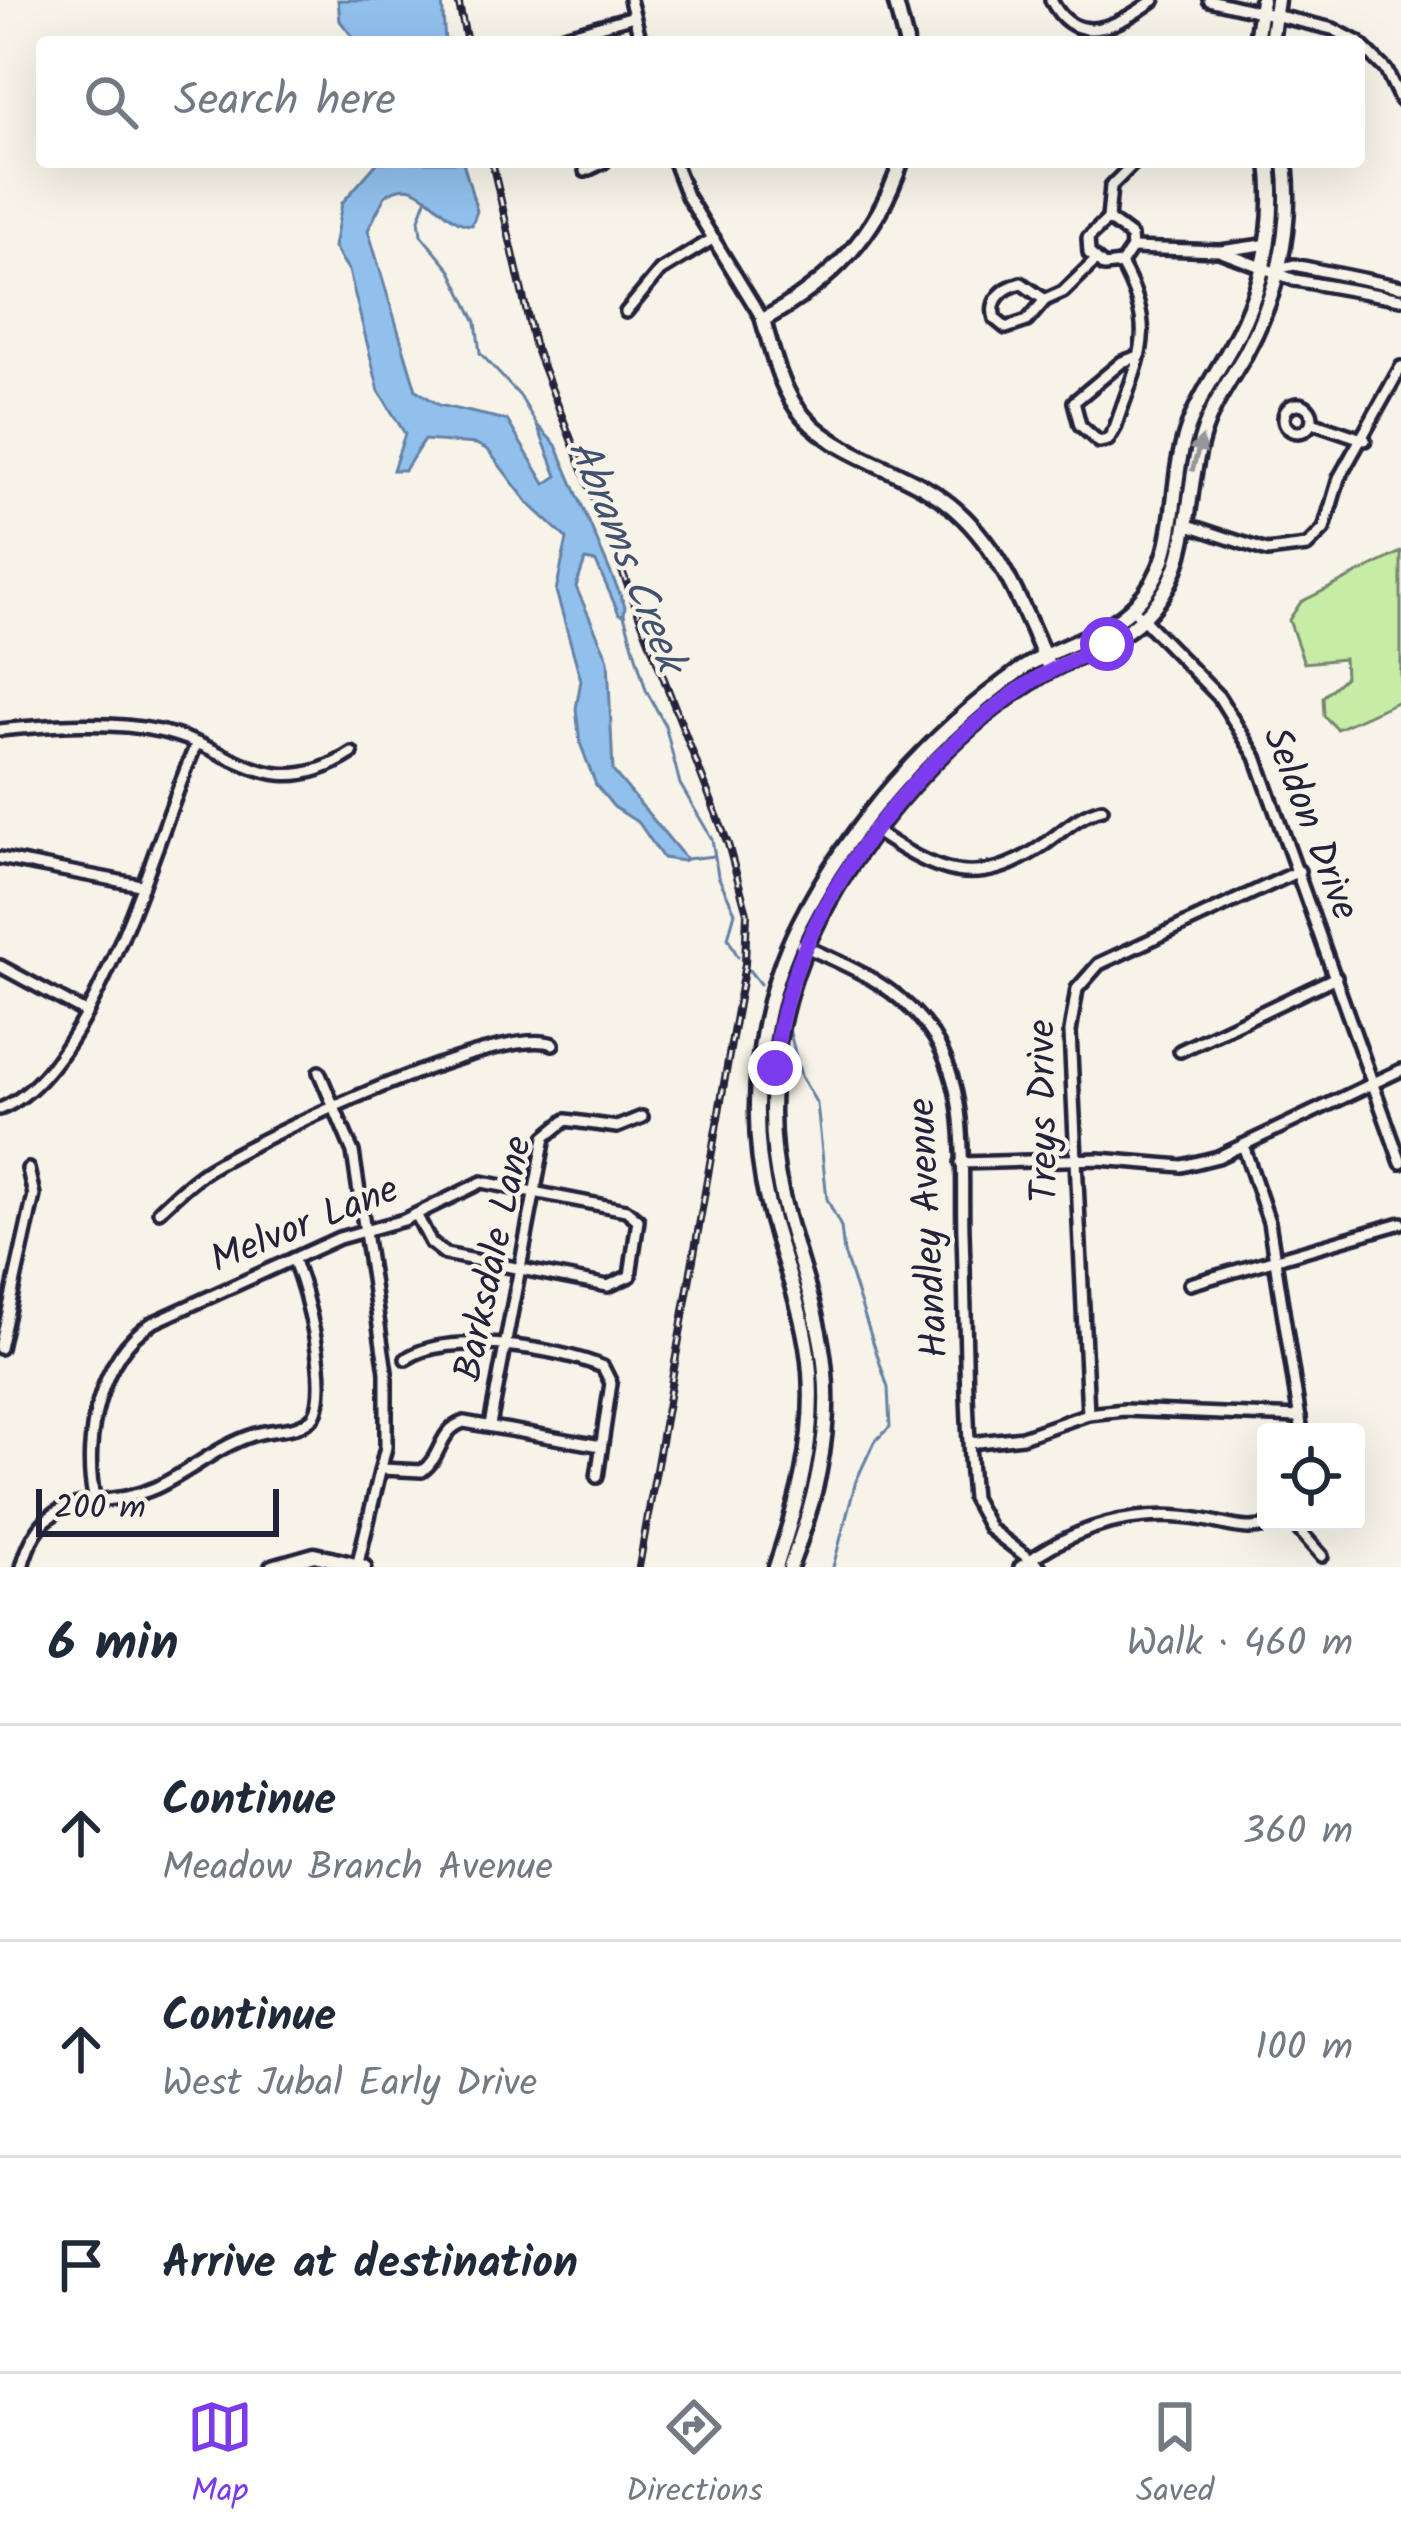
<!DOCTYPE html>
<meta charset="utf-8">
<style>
:root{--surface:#fff;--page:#f6f6f7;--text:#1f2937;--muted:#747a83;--line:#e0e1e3;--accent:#7c3aed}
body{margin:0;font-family:Kalam,sans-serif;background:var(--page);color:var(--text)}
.controls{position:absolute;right:36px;bottom:36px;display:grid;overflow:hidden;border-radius:12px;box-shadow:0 12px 48px #0002}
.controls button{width:108px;height:108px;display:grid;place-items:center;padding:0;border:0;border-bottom:3px solid var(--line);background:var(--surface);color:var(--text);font:60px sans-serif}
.scale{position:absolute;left:36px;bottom:30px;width:243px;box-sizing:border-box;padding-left:12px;border:6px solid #22223b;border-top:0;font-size:33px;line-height:42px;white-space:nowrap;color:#22223b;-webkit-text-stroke:9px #f7f3e8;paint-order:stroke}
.stop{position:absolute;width:36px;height:36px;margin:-27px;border:9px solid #7c3aed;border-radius:50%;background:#fff}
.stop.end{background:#7c3aed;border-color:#fff;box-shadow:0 3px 12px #0008}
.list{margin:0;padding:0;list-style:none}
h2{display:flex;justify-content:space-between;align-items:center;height:156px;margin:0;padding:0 48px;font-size:51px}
h2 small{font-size:39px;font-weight:400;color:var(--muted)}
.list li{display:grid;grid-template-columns:78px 1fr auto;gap:36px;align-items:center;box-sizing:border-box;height:216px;padding:0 48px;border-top:3px solid var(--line)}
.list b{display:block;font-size:45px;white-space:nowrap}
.list p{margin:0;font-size:39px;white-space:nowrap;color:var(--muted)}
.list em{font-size:39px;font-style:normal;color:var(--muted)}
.icon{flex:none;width:66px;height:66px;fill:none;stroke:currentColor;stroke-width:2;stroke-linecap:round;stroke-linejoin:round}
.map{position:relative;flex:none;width:1401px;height:1567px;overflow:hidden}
.search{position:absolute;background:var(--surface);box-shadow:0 12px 48px #0002;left:36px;right:36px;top:36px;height:132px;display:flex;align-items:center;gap:30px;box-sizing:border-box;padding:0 42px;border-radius:12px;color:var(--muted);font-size:45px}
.sheet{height:804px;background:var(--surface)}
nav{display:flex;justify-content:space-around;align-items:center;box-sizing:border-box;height:168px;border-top:3px solid var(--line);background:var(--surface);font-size:33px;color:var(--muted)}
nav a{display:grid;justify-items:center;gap:6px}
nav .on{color:var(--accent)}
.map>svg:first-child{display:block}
.green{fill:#c6eca6;stroke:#748770;stroke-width:3}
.water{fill:#91c0ec;stroke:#6581a5;stroke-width:3}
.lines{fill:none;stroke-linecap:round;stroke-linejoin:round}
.stream{stroke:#6581a5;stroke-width:3}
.street-casing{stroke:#22223b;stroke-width:18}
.secondary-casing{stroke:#22223b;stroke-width:21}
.street{stroke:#f7f3e8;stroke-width:9}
.secondary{stroke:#f7f3e8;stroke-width:12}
.rail-casing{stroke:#22223b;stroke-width:8}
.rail{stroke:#f7f3e8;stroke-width:3;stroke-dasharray:9;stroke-linecap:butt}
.oneway{fill:#97959a}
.route{stroke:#7c3aed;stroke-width:15}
.labels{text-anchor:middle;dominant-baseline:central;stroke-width:9;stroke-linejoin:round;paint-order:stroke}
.street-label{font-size:39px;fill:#22223b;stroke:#f7f3e8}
.water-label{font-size:42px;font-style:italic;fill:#435170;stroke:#f7f3e8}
</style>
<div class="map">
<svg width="1401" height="1567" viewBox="0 0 1401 1567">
<rect width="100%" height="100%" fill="#f7f3e8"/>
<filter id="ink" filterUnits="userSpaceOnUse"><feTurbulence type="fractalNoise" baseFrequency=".00833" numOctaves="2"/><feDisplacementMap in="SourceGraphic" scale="24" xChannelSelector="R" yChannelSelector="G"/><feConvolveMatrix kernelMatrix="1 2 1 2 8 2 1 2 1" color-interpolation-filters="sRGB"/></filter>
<g filter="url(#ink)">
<polygon class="green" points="1401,552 1401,700 1337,729 1324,716 1323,697 1345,677 1344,659 1304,663 1289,620 1301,602"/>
<g class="water">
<polygon points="338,0 442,0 445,42 357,42 340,21"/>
<path d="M378 162H463L477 211 472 225C438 224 422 168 385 196L368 230 416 390 439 405 507 420 545 484 557 476 537 425 556 445 625 606 624 615 619 614 596 562 585 560 576 587 608 659 613 771 686 859 683 861 663 858 639 823 614 807 596 785 580 743 576 709 581 680 556 591 567 539 528 503 488 450 476 444 424 440 405 470H393L405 434 379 391 349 271 334 247 342 203Z"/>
</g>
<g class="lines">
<g class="stream">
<polyline points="427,197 419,219 421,235 451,271 476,322 480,353 520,396 538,427"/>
<polyline points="624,615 646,690 665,725 680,784 712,839 718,876 735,912 728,938 738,957"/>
<polyline points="686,859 714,856"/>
<polyline points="749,970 760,984"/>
<polyline points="789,1029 801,1076 817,1104 827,1199 841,1227 844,1253 888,1388 890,1427 874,1442 856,1481 833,1567"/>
</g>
<g class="street-casing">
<g id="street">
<polyline points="630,0 641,42"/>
<path d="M1051 0C1077 51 1120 24 1154 0"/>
<polyline points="1209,0 1333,29 1358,42"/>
<polyline points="554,39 634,16"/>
<polyline points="1359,43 1386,70 1401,101"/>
<polyline points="674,162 687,196 763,320"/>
<polyline points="585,171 604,162"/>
<polyline points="1108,219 1088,238 1089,253 1104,266 1121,264"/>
<polyline points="1108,219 1111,186 1135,162"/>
<polyline points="1108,219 1131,236 1132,248 1121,264"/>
<polyline points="1132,248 1219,251 1295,280 1401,299"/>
<polyline points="1221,251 1269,244"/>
<path d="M1121 264C1160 334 1138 357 1115 428L1108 440 1099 442 1080 425 1074 402 1122 362 1136 357"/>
<polyline points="1278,269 1294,265 1401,287"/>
<path d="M1021 283 1045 300 1027 321 1006 328 995 319C989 300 1003 288 1021 283Z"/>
<polyline points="1045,300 1063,292 1094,262"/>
<polyline points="626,312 660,271 714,238"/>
<circle cx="1298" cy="418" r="14"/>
<polyline points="1312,422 1365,440"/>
<polyline points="1188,525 1267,551 1307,546 1324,529 1339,478 1401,367"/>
<polyline points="1132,608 1219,697 1256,757 1401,1163"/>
<path d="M0 730C49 725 111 720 159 731 235 747 270 806 352 753"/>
<path d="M872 829C935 872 976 893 1045 844 1063 831 1080 814 1102 809"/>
<polyline points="0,858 140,885"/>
<path d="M801 945C852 967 903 988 934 1037 970 1094 961 1169 963 1233 966 1321 965 1410 973 1498L990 1529 1040 1567"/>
<polyline points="0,966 85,1012"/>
<polyline points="1180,1051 1336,977"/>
<polyline points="319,1072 353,1152 386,1372 386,1447 357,1567"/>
<path d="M0 1109C94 1072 155 837 196 745"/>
<polyline points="1243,1145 1269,1222 1302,1432"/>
<polyline points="961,1163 1099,1159 1182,1166 1218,1157 1401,1070"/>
<path d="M159 1211C175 1196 191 1180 209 1169 262 1136 500 1024 553 1044"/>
<polyline points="1190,1284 1401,1223"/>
<polyline points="0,1348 34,1195 28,1169"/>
<path d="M406 1359C447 1330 559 1348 603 1367L611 1383 597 1477"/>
<polyline points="1088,1414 1070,1032 1077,989 1099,964 1299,871"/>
<polyline points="490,1425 545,1137 566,1120 617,1127 642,1117"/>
<polyline points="970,1443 1022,1437 1088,1414 1124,1410 1300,1417"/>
<path d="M382 1469 422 1471C443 1456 438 1430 464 1422L601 1446"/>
<path d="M94 1497C82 1440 100 1355 152 1323L339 1238 404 1220 482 1182 626 1210 638 1220 630 1276 608 1286 445 1254 431 1243 416 1214"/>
<polyline points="1292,1522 1322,1556"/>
<path d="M22 1567C45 1481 98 1513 155 1488 188 1473 218 1446 253 1435 275 1427 296 1434 314 1416 331 1387 307 1290 293 1259"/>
<path d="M1020 1567C1075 1526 1136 1508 1204 1520 1231 1525 1251 1534 1277 1522"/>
</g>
</g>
<g class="secondary-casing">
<g id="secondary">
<polyline points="895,0 906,42"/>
<polyline points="1256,42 1262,0"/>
<polyline points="1271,42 1277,0"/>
<path d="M901 162C877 236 830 282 763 320 772 350 778 380 796 407 832 459 910 467 958 512 1002 552 1024 610 1047 663"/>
<polyline points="272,1567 314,1555 364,1567"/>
<path d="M776 1567C798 1502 815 1442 810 1372 806 1314 782 1261 768 1205 746 1115 757 1005 800 922 850 824 929 735 1019 671 1055 645 1104 638 1136 604 1183 555 1167 493 1186 434 1196 402 1216 374 1232 345 1263 288 1277 227 1269 162"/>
<path d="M790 1567C814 1505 831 1439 825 1372 820 1311 795 1256 782 1196 760 1106 776 1004 817 923 865 827 949 733 1040 676 1074 655 1112 646 1142 619 1197 568 1182 498 1203 434 1212 405 1230 380 1245 354 1278 293 1293 230 1285 162"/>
</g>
</g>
<use href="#street" class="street"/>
<use href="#secondary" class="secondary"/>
<g class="rail-casing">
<g id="rail">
<polyline points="458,0 467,42"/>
<polyline points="492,162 534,344 728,844 747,913 745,964 639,1567"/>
</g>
</g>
<use href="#rail" class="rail"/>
</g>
<defs><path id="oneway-solid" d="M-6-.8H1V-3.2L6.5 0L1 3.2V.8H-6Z" transform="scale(3)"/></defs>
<use class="oneway" href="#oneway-solid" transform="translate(1197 454) rotate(-74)"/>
</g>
<g class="lines" filter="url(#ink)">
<path class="route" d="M775 1068C783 921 907 767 1025 686 1051 668 1079 658 1107 644"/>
</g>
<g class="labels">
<g class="street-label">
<text transform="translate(1309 824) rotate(69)">Seldon Drive</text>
<text transform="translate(1045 1111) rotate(-91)">Treys Drive</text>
<text transform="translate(305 1226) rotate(-22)">Melvor Lane</text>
<text transform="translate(930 1228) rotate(-93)">Handley Avenue</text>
<text transform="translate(495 1259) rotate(-78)">Barksdale Lane</text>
</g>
<g class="water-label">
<text transform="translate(625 556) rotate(68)">Abrams Creek</text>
</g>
</g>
</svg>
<div class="controls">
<button><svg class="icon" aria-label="locate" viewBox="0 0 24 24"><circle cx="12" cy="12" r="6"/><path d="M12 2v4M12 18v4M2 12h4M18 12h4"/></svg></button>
</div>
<div class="scale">200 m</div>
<div class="stop" style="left:1107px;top:644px"></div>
<div class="stop end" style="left:775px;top:1068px"></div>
<div class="search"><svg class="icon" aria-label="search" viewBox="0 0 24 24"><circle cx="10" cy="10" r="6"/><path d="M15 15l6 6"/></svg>Search here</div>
</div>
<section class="sheet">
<h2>6 min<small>Walk · 460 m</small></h2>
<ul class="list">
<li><svg class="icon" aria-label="ahead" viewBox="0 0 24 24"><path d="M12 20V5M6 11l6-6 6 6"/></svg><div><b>Continue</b><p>Meadow Branch Avenue</p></div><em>360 m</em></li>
<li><svg class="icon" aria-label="ahead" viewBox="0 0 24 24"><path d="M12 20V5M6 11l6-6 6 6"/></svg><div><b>Continue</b><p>West Jubal Early Drive</p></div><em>100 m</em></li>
<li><svg class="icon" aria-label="arrive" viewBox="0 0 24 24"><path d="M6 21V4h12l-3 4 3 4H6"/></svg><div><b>Arrive at destination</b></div></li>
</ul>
</section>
<nav>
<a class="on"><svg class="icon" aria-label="map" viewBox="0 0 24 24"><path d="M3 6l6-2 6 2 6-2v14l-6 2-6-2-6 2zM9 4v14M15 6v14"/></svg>Map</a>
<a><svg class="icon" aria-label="directions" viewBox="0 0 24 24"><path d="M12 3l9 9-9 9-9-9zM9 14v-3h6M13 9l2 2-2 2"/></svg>Directions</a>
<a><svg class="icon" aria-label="saved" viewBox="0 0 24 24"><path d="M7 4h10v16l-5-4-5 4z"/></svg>Saved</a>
</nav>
